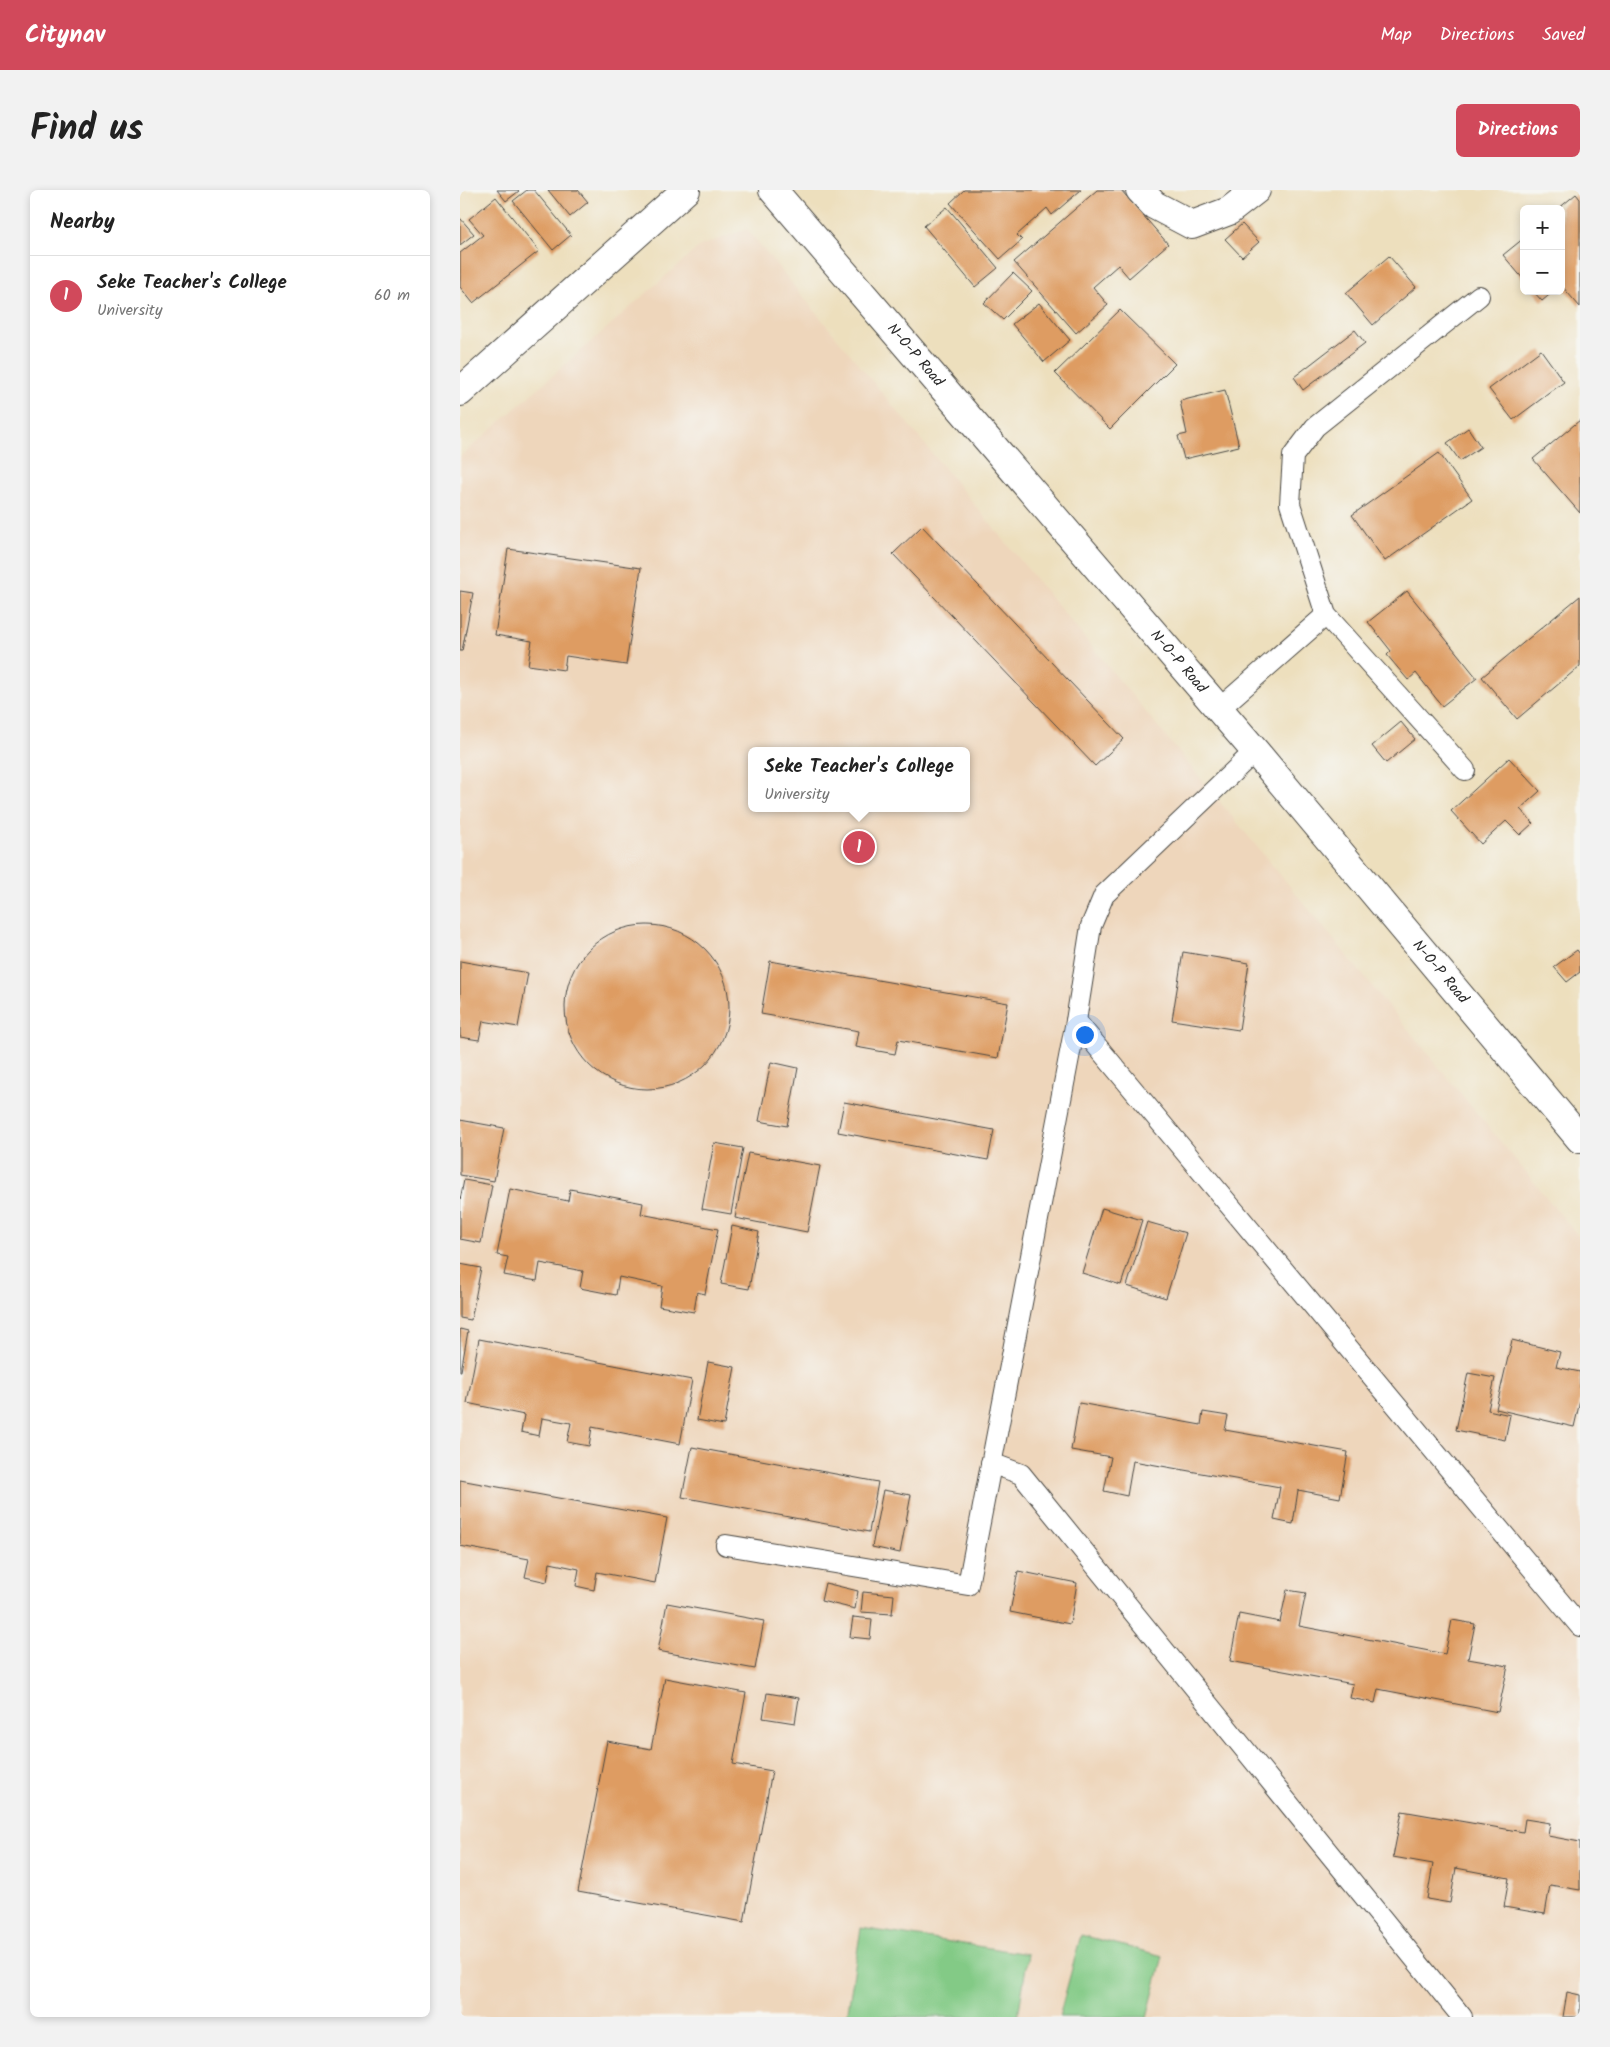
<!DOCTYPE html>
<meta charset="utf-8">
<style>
:root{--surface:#fff;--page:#f2f2f2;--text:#222;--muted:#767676;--line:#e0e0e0;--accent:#d1495b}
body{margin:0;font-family:Kalam,sans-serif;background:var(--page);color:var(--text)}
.controls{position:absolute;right:15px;top:15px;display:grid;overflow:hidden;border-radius:8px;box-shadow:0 2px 8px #0003}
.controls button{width:45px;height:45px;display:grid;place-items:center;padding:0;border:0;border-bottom:1px solid var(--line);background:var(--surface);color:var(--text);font:25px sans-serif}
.you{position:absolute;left:624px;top:844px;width:18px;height:18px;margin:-12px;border:4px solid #fff;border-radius:50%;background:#1a73e8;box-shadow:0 0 0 8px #1a73e833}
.badge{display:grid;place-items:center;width:32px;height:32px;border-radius:50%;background:var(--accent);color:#fff;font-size:16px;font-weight:700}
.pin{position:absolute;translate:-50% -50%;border:2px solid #fff;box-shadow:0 1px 5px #0006}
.popup{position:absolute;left:288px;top:557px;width:222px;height:65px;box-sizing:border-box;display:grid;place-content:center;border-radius:8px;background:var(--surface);filter:drop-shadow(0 1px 4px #0005);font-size:16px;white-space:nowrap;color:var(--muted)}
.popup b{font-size:19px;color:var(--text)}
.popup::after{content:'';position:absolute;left:50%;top:100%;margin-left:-10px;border:10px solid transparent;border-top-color:var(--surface)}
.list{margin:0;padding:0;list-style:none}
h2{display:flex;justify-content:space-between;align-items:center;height:65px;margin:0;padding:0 20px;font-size:21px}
h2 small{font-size:16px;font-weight:400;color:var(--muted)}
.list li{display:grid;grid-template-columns:32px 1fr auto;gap:15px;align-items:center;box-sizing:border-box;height:80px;padding:0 20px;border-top:1px solid var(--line)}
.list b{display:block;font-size:19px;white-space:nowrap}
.list p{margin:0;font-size:16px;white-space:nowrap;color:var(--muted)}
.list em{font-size:16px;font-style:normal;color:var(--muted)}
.map{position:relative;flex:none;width:1120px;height:1827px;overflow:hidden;border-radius:8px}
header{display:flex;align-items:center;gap:30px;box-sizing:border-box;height:70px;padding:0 25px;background:var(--accent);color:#fff}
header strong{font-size:24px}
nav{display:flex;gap:28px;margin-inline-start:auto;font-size:18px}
.intro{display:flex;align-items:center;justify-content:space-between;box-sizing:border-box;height:120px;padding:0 30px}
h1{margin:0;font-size:35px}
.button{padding:12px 22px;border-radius:8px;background:var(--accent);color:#fff;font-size:18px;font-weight:700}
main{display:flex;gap:30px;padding:0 30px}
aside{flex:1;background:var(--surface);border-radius:8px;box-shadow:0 2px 8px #0003}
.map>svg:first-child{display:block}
.built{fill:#eed6bb;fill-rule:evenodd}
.green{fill:#83ca86;stroke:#577a58}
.building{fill:#de9c62}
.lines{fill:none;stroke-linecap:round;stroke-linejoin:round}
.service-casing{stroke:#484641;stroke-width:22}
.minor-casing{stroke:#484641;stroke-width:30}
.tertiary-casing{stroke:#484641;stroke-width:30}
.service{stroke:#fff;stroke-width:20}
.minor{stroke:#fff;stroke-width:28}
.tertiary{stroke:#fff;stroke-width:28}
.labels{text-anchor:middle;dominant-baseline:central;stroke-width:4.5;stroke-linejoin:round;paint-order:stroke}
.street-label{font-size:15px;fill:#2b2b2b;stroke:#f6f6f2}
</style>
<header>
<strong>Citynav</strong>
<nav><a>Map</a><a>Directions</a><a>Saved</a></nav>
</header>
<div class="intro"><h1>Find us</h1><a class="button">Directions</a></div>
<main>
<aside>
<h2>Nearby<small></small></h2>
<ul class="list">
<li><span class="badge">1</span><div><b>Seke Teacher's College</b><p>University</p></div><em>60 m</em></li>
</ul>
</aside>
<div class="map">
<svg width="1120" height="1827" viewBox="0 0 1120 1827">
<rect width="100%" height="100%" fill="#f6f6f2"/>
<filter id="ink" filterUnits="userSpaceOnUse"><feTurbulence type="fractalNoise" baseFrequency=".02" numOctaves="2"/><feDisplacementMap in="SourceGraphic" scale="10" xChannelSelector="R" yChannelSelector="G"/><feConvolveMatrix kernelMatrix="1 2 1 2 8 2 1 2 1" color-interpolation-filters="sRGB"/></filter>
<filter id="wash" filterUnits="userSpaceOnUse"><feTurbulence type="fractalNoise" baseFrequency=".0096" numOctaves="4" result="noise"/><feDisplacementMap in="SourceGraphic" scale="20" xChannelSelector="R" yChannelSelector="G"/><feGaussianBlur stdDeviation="1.12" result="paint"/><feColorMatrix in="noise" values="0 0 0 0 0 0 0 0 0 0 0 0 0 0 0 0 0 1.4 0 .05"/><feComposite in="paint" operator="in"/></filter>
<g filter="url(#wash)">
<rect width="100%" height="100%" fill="#eddfbd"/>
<path class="built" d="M287 39 1120 1048V1827H0V267L240 56ZM292 561H506V618H292Z"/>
<g class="green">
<polygon points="401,1738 568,1764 558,1827 387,1827"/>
<polygon points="621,1745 703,1766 687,1827 599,1827"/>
</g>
<g id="blocks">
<g class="building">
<polygon points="37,0 58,0 59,1 46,11"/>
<polygon points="67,0 74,0 111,45 93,60 53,11"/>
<polygon points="88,0 118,0 128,12 110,27"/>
<polygon points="504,0 621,0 592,25 587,18 557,45 562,50 540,69 490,13"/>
<polygon points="637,0 661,0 708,54 669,88 658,75 633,97 648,115 616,143 554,72"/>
<polygon points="1116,4 1120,9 1120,117 1101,95 1101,19 1098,19"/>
<polygon points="36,7 79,61 13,113 0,97 0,63 23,45 9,29"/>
<polygon points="487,17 538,78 515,97 464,36"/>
<polygon points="0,28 14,44 0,55"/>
<polygon points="782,34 799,52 782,67 765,49"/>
<polygon points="1064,48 1064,90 1043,65"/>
<polygon points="929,66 956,97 913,135 886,103"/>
<polygon points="553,83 572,101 543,130 524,113"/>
<polygon points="1073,101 1094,101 1082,111"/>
<polygon points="579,113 610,150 584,172 552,134"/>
<polygon points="660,120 715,174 650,239 595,183"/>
<polygon points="895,140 905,153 843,200 834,187"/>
<polygon points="1081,160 1104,192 1053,230 1029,199"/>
<polygon points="765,200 779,256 724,269 718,246 727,244 720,211"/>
<polygon points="1120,230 1120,323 1073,269"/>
<polygon points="1008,238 1021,257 1000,271 987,253"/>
<polygon points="979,263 1012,309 925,371 892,325"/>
<polygon points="462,336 664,549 635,576 433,364"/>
<polygon points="48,359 181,378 166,475 106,466 104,480 68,475 72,451 35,445"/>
<polygon points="0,401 13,403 2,461 0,461"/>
<polygon points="947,401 1017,488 982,516 956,483 948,490 927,465 931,461 908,432"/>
<polygon points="1120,406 1120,476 1057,529 1022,487"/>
<polygon points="941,532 955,549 926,573 912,556"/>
<polygon points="1049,568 1080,601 1060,619 1073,633 1060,645 1046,631 1021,654 991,621"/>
<circle cx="187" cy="817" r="82"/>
<polygon points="1117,760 1120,764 1120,782 1107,792 1094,777"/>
<polygon points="723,762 789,773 779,840 712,830"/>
<polygon points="0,771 68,783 58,837 23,831 19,850 0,847"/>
<polygon points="310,771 548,813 538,868 438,850 435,864 396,857 399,841 301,824"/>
<polygon points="311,872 338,878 327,936 299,931"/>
<polygon points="384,912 534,940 528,970 378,942"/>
<polygon points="0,930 44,938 34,991 0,985"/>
<polygon points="254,953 283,958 271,1024 242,1019"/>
<polygon points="288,963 360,976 347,1042 275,1028"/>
<polygon points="4,990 32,995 21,1053 0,1049 0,1010"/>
<polygon points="50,999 108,1011 110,999 183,1013 181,1024 258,1039 245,1104 237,1102 234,1122 199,1116 202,1096 159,1087 156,1105 120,1098 123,1081 80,1073 77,1091 44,1085 48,1067 37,1065"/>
<polygon points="642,1018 682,1030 661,1095 622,1083"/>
<polygon points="687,1032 726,1043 706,1108 667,1096"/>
<polygon points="272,1036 299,1042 289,1099 261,1094"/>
<polygon points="0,1074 21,1078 11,1130 0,1128"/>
<polygon points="0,1139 8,1141 1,1181 0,1181"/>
<polygon points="19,1149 232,1190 220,1254 132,1237 129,1256 107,1252 111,1233 82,1228 79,1246 61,1242 64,1225 7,1213"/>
<polygon points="1052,1150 1100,1162 1096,1177 1120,1182 1120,1211 1114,1237 1036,1219"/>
<polygon points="248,1172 275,1177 264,1235 237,1230"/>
<polygon points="1008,1183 1035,1188 1028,1220 1050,1225 1045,1250 996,1240"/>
<polygon points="619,1213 741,1235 743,1222 768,1226 765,1240 888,1262 880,1308 838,1300 833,1334 814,1330 820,1297 673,1271 667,1306 644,1301 651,1267 611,1260"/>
<polygon points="232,1257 418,1292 409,1342 222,1307"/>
<polygon points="0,1290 207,1328 195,1393 137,1382 134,1400 116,1396 119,1379 90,1373 87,1392 65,1387 69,1369 0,1356"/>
<polygon points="423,1300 451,1305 440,1363 412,1357"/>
<polygon points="558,1381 617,1393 610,1434 550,1422"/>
<polygon points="365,1393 398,1401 395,1419 361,1411"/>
<polygon points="827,1400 846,1403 839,1436 985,1464 992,1430 1015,1434 1008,1469 1048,1476 1038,1522 918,1499 915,1513 890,1508 893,1494 770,1471 779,1424 820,1432"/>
<polygon points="403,1402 434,1405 432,1424 401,1422"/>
<polygon points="207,1413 304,1431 295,1479 198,1461"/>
<polygon points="393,1427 412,1429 410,1449 390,1447"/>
<polygon points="205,1488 286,1503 273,1574 312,1581 284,1732 118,1702 147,1551 191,1559"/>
<polygon points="307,1503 339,1508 335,1533 303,1528"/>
<polygon points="942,1621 1063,1642 1065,1629 1090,1633 1088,1646 1120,1652 1120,1700 1090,1695 1085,1724 1044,1717 1049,1688 996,1678 990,1713 967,1709 973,1674 933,1667"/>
<polygon points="1107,1802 1120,1805 1120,1827 1103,1827"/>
</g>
</g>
</g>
<g filter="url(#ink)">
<use href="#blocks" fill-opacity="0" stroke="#484641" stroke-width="1"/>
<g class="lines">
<g class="service-casing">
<g id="service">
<polyline points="759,519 866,425"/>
<polyline points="1005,580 866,425 830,314 833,266 855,237 1019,106"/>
<polyline points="616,831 1120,1436"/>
<polyline points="531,1273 561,1284 1002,1827"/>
<polyline points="266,1355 508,1395 616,831 631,736 644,705 795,561"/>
</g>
</g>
<g class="minor-casing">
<g id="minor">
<polyline points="680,0 694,15 732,35 769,21 796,0"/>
<polyline points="0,202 226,0"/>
</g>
</g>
<g class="tertiary-casing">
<g id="tertiary">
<path id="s1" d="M313 0 795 561 1120 949"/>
</g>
</g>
<use href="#service" class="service"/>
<use href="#minor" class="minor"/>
<use href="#tertiary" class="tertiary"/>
</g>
</g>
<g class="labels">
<g class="street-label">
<text stroke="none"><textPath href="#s1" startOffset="218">N-O-P Road</textPath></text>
<text stroke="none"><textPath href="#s1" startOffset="622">N-O-P Road</textPath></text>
<text stroke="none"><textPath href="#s1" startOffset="1028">N-O-P Road</textPath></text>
</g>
</g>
</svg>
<div class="controls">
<button>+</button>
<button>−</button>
</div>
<div class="you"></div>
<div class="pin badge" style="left:399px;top:657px">1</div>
<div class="popup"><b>Seke Teacher's College</b>University</div>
</div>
</main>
